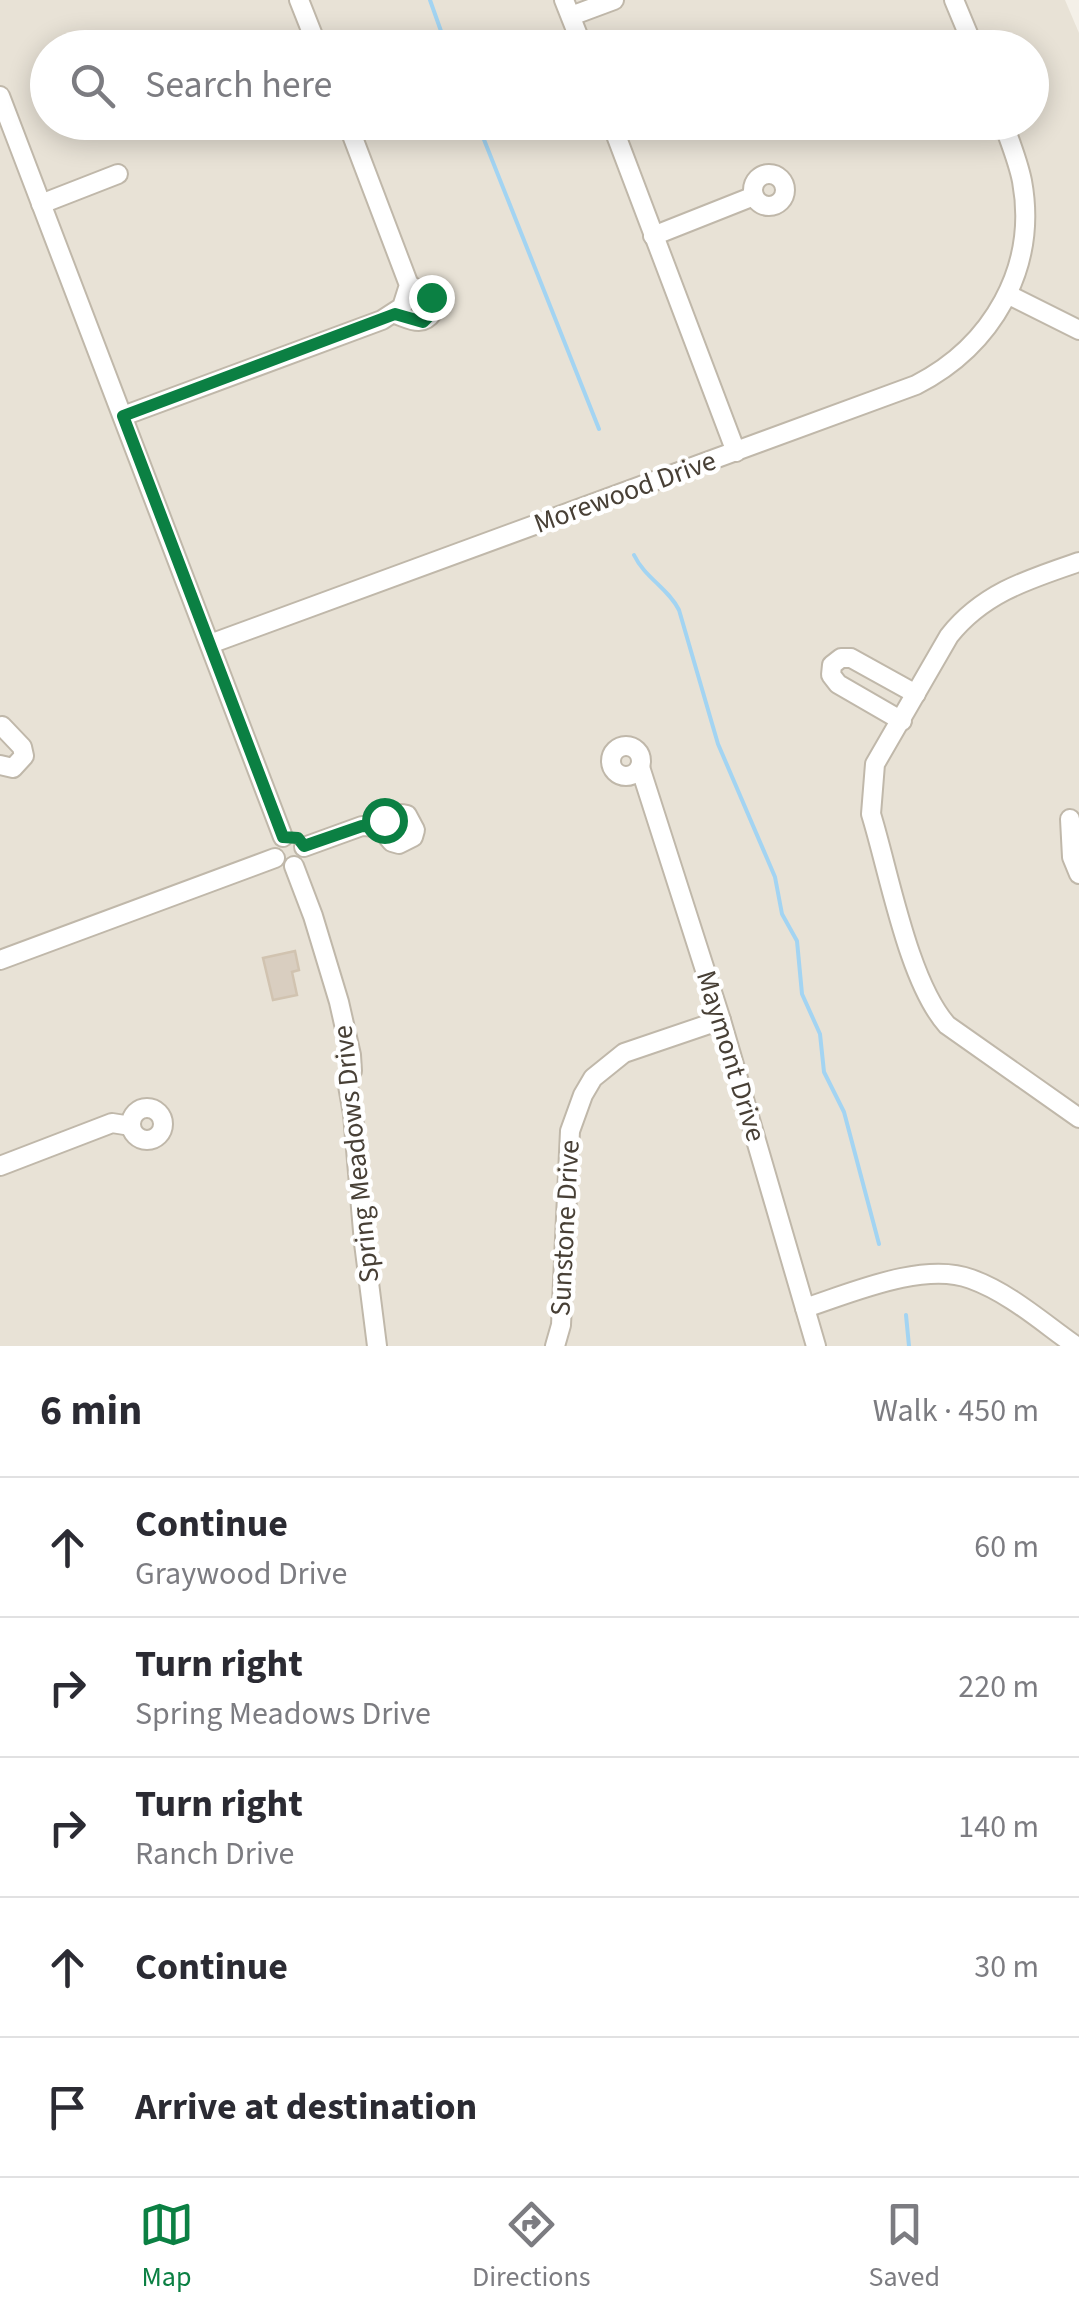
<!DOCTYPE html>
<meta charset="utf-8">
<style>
:root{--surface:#fff;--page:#f2f2f3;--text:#2b2b33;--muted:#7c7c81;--line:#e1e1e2;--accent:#0b8043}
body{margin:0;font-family:"Source Sans 3",sans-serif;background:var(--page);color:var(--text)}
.stop{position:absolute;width:30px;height:30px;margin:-22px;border:8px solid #0b8043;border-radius:50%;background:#fff}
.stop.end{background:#0b8043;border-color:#fff;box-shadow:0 2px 10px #0008}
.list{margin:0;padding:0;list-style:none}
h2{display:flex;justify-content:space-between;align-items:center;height:130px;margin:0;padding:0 40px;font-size:42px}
h2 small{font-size:32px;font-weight:400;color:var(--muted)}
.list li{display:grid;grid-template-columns:65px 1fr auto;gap:30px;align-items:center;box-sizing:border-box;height:140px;padding:0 40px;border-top:2px solid var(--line)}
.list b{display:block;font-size:38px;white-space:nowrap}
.list p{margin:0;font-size:32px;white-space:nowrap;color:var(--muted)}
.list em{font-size:32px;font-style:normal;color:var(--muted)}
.icon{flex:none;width:55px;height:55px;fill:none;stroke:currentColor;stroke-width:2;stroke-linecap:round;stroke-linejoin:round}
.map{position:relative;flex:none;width:1079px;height:1346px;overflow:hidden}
.search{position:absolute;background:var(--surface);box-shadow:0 5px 25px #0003;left:30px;right:30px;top:30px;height:110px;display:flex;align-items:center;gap:25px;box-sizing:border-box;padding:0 35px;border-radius:55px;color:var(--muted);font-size:38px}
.sheet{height:830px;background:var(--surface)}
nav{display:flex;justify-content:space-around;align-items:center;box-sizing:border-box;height:140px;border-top:2px solid var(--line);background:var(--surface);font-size:28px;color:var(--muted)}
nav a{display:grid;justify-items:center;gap:5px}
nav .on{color:var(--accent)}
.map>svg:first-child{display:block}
.residential{fill:#e8e2d6;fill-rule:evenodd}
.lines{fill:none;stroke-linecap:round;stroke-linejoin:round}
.stream{stroke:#a3d4f2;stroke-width:4}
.building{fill:#d9cec0;stroke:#d1c3b0;stroke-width:2.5}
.minor-casing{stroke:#c0b8aa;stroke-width:22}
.minor{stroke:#fff;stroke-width:18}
.route{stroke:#0b8043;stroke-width:12}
.labels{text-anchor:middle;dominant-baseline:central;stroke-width:9;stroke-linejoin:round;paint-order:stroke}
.street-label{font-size:28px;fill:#484036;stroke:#fff}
</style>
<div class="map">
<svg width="1079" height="1346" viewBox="0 0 1079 1346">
<rect width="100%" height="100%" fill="#f4f0e8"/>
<path class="residential" d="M0 0H1065L1079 33V1346H0ZM48 48H1032V122H48Z"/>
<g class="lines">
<g class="stream">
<polyline points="430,0 447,48"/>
<polyline points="477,122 599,429"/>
<path d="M634 555C645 578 668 588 679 610L718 744 775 877 782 914 797 941 802 994 820 1034 824 1072 844 1112 879 1244"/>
<polyline points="906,1315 909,1346"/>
</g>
</g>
<polygon class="building" points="295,951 299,970 292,972 297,995 273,1000 263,958"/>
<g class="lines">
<g class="minor-casing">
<g id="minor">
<polyline points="299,0 318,48"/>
<polyline points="564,0 583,48"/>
<polyline points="954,0 974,48"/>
<polyline points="571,16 614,0"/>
<polyline points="0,96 283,837"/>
<polyline points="611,122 736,452"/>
<circle cx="769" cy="190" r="16"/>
<polyline points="41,204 118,174"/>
<polyline points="653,236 754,196"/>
<polyline points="1009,295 1079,330"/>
<path d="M395 314C410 319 422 328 433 312L431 297 409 285"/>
<polyline points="123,416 382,320 402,307 409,285 347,122"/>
<path d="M1079 562C1029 579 983 593 949 636L875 764 871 814C889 872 908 981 947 1025L1079 1118"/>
<path d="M210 644 916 385C992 346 1038 268 1022 181 1018 161 1010 142 1003 122"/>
<polyline points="902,721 838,684 831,675 832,665 841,658 851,658 916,694"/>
<circle cx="626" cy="761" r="15"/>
<polyline points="0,765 13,768 24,756 22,747 2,726"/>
<polyline points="640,767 721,1020 816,1346"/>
<polyline points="1070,819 1072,857 1079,874"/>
<path d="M304 847 362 826 379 827C386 816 394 812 407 815L415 830 413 837 399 844 392 842 379 827"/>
<polyline points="294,866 313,916 339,1002 351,1055 352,1071 347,1080 353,1114 364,1243 377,1346"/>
<polyline points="0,960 275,858"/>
<circle cx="147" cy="1124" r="16"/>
<polyline points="0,1166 112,1123 131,1126"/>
<path d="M805 1308C851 1293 924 1261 971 1279 1010 1293 1043 1323 1076 1346"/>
<polyline points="555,1346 561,1325 570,1131 583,1095 593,1078 624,1053 721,1020"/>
</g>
</g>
<use href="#minor" class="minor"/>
</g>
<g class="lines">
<polyline class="route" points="384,820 380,827 362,826 304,846 298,838 283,837 123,416 395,314 423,322 433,312 431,297"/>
</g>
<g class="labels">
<g class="street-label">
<text transform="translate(625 492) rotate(-20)">Morewood Drive</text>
<text transform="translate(731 1056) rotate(73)">Maymont Drive</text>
<text transform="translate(356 1154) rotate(-96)">Spring Meadows Drive</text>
<text transform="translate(565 1228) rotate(-87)">Sunstone Drive</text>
</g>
</g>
</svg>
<div class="stop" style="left:384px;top:820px"></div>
<div class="stop end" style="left:431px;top:297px"></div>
<div class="search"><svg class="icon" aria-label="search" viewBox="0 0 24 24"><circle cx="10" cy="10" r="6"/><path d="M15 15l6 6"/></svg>Search here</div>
</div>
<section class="sheet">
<h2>6 min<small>Walk · 450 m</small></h2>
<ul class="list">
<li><svg class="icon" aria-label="ahead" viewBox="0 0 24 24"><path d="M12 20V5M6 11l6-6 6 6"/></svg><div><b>Continue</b><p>Graywood Drive</p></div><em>60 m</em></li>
<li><svg class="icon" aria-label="right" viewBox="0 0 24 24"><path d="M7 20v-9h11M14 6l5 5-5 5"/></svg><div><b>Turn right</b><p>Spring Meadows Drive</p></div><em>220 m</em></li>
<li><svg class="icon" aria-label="right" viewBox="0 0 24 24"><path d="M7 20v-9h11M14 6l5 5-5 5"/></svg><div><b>Turn right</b><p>Ranch Drive</p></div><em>140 m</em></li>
<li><svg class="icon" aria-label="ahead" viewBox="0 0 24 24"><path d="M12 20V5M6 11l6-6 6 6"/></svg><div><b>Continue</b></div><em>30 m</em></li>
<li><svg class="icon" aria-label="arrive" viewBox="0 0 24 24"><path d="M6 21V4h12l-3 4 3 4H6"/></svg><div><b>Arrive at destination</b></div></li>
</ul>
</section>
<nav>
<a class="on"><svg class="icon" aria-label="map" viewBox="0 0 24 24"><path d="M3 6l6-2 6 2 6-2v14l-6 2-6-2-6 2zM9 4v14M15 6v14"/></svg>Map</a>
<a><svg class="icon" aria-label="directions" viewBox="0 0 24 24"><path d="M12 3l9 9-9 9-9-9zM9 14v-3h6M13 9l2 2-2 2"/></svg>Directions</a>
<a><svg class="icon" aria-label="saved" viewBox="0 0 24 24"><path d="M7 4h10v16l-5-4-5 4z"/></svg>Saved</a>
</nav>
